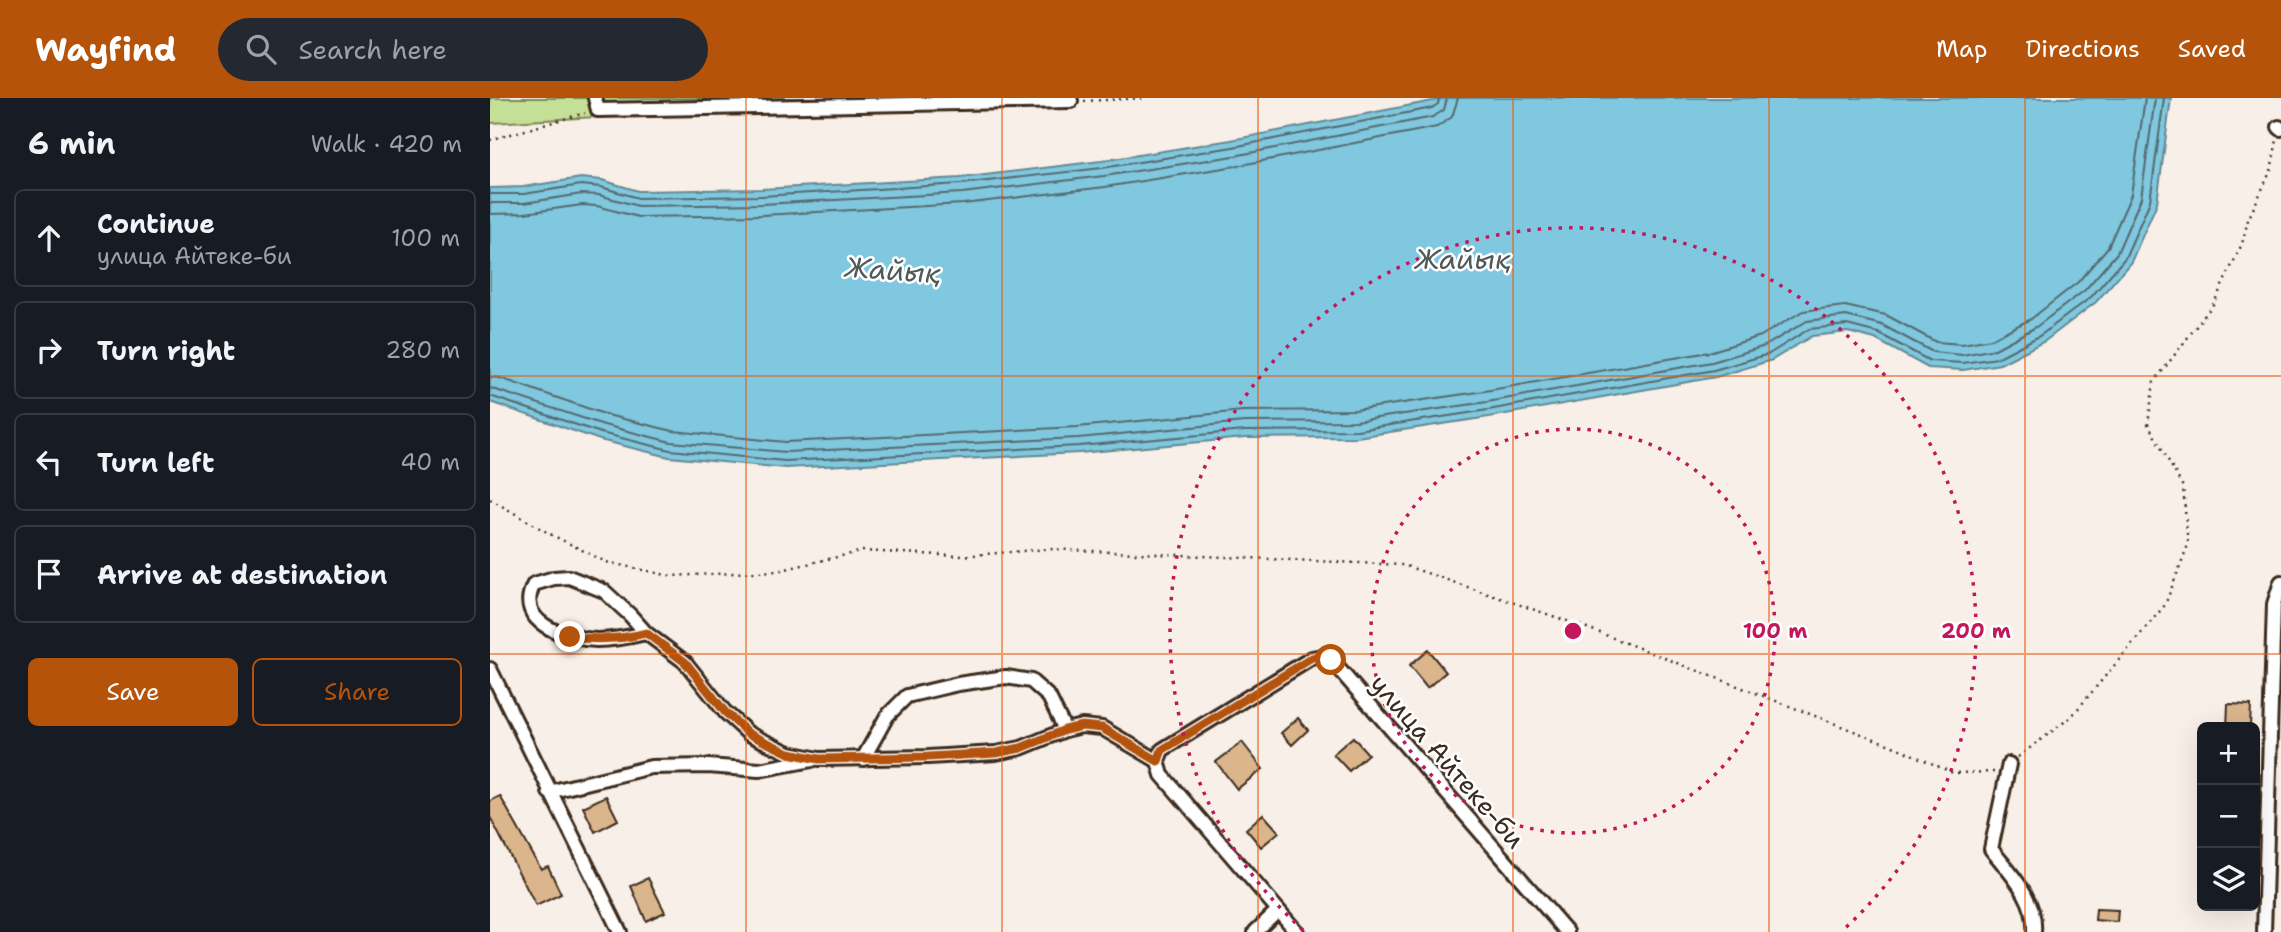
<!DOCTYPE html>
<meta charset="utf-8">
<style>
:root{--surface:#171b24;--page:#242831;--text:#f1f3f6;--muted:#9ea1a6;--line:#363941;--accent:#b45309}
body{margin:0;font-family:"Shantell Sans",sans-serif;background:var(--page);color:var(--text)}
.controls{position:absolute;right:21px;bottom:21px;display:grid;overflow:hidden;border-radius:10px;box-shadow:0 7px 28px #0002}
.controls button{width:63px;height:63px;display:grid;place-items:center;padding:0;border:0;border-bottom:2px solid var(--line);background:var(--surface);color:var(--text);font:35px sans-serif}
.stop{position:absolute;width:21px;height:21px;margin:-16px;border:5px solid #b45309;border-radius:50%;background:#fff}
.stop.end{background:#b45309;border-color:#fff;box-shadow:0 2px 7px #0008}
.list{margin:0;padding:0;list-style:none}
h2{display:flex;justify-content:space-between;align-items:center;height:91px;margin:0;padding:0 28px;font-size:30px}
h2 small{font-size:23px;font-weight:400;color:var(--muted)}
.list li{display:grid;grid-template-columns:46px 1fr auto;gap:21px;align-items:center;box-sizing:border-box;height:98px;margin:0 14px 14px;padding:0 14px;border:2px solid var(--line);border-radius:10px}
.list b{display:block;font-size:26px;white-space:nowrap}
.list p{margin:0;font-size:23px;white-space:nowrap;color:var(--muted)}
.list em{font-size:23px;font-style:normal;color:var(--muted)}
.actions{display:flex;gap:14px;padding:21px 28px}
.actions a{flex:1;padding:16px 0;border:2px solid var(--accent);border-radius:10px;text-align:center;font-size:24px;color:var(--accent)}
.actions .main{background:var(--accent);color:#fff}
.icon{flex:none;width:38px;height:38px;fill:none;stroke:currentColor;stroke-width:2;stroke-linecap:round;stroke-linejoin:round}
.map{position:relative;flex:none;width:1791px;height:834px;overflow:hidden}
header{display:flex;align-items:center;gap:42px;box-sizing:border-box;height:98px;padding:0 35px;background:var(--accent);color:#fff}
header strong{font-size:33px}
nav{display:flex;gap:38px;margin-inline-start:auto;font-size:24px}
.search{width:490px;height:63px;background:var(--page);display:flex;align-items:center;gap:18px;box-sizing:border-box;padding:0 24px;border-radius:38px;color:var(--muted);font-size:26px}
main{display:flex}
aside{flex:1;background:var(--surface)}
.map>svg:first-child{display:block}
.green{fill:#c4df96;stroke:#80845a;stroke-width:2}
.water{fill:#7fc8e0;stroke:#648992;stroke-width:2}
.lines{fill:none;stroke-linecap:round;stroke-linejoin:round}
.shore{stroke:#56696c;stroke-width:2}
.building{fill:#dbb58c;stroke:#3b2a1e;stroke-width:2}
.street-casing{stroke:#3b2a1e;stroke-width:18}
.path{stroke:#3b2a1e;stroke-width:2.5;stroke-dasharray:2 5;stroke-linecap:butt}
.street{stroke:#fff;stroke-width:12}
.route{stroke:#b45309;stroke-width:9}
.grid{fill:none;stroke:#e8590c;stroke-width:2;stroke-opacity:0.55}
.ring{fill:none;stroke:#c2185b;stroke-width:3.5;stroke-dasharray:3.5 7}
.labels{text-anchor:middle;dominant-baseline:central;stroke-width:5;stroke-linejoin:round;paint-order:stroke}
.street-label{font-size:26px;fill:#3b2a1e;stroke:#fff}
.water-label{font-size:28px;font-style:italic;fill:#4f5958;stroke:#fff}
.centre{fill:#c2185b;stroke:#fff;stroke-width:3.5}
.ring-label{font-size:21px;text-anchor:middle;font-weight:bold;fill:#c2185b;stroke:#fff;stroke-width:5;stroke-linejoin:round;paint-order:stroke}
</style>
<header>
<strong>Wayfind</strong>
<div class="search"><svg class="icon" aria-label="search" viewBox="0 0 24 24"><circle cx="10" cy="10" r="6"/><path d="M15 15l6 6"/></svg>Search here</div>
<nav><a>Map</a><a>Directions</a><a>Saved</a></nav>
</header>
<main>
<aside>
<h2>6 min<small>Walk · 420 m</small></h2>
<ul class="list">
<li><svg class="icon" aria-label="ahead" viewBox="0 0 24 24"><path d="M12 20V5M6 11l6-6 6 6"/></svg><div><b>Continue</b><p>улица Айтеке-би</p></div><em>100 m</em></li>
<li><svg class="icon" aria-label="right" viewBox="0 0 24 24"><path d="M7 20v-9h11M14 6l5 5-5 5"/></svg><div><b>Turn right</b></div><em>280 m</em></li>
<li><svg class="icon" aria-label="left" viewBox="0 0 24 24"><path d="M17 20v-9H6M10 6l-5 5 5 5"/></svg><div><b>Turn left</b></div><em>40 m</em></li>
<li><svg class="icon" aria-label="arrive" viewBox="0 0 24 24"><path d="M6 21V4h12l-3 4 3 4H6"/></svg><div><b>Arrive at destination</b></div></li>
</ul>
<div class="actions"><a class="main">Save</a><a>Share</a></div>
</aside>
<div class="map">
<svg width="1791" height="834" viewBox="0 0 1791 834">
<rect width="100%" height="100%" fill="#f8f0e8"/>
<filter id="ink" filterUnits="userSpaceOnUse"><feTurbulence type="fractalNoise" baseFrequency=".0143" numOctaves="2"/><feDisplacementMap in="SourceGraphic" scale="14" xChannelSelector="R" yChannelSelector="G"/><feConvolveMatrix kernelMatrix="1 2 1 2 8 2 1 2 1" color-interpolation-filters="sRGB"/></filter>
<g filter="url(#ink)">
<polygon class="green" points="0,0 438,0 0,25"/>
<polygon class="water" points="958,0 1681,0 1667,105 1641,164 1606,204 1555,243 1510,266 1473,272 1438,270 1385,241 1358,234 1322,238 1282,262 1226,279 999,319 867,339 755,340 589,355 295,370 179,359 110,342 0,304 0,90 33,89 91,80 112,82 148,93 271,91 470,80 611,63 741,42"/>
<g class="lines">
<g class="shore">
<polyline points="0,96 34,96 91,87 111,89 148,100 271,98 471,86 612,70 743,49 942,10 948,6 949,0"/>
<polyline points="0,105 34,105 92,96 109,97 148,108 272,106 472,95 614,78 744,58 943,19 954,12 957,0"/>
<polyline points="0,116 35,115 92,107 107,108 148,119 272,117 473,106 615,89 746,68 947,29 962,19 968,0"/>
<polyline points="0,279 10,280 117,317 183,333 296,344 587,329 753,313 865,312 995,293 1219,254 1271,238 1313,213 1355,208 1396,217 1446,244 1472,246 1501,241 1541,221 1588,184 1618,149 1641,97 1655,0"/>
<polyline points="0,290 114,327 181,344 296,354 588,340 754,324 866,323 997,304 1222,264 1275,248 1317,223 1356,218 1392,227 1443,254 1472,257 1505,251 1546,229 1595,192 1627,155 1651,100 1665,0"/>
<polyline points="0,298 111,335 180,352 295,363 589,348 754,333 867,332 998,312 1224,272 1279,256 1319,231 1357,227 1388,235 1440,263 1473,265 1507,260 1551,237 1601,199 1635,160 1660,103 1674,0"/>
</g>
</g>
<g class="building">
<polygon points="938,552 956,574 937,590 919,568"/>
<polygon points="1738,606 1761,607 1760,629 1737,629"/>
<polygon points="808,620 818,632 802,647 791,635"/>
<polygon points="863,639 878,656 859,673 843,656"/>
<polygon points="752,644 773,671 747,691 726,664"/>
<polygon points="10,698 51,771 58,768 71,796 46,808 0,719 0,703"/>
<polygon points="116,698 128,722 105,734 93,709"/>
<polygon points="773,716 789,734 771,749 756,731"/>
<polygon points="158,780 175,814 156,823 141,788"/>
<polygon points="1606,811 1628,812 1627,824 1605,822"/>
</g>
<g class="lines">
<g class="street-casing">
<g id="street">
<polyline points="105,0 108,12 581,3 580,0"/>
<polyline points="1789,29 1791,31"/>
<path d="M156 535C139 539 124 542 107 542 76 541 23 525 44 486L64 480 79 479 114 493 140 517 156 535 195 564 235 614 259 636 299 655 329 661 438 659 506 655 531 650 575 632 592 628 612 630 668 663"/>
<polyline points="0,571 130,834"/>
<polyline points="373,661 397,618 417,598 468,586 516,579 541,583 559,599 575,632"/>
<path d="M1519 666 1501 751C1520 775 1547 801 1544 834"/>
<polyline points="59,694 161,669 218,668 269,672 322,662"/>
<polyline points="765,834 788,812"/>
<polyline points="807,834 672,677 668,663 672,652 822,560 832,558 841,562 1077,834"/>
<polyline points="1774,834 1784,506 1791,484"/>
</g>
</g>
<g class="path">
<polyline points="594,3 657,0"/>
<polyline points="0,42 95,15"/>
<polyline points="0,401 60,436 116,464 181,478 287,473 373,453 470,458 558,451 913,467 1092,528 1408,650 1463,675 1505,674"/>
<polyline points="1528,659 1581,619 1675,507 1698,447 1693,389 1658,326 1664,284 1724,205 1752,146 1758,122 1781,72 1787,42"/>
</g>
<use href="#street" class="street"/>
</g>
</g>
<g class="lines" filter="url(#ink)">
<path class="route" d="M80 539C106 542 130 542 156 535L195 564 235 614 259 636 299 655 329 661 438 659 506 655 531 650 575 632 592 628 612 630 668 663 672 652 822 560 832 558 841 562"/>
</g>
<path class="grid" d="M256 0V834M512 0V834M768 0V834M1023 0V834M1279 0V834M1535 0V834M0 278H1791M0 556H1791"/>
<g class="ring">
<circle cx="1083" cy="533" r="202"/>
<path d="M813 832A403 403 0 1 1 1353 832"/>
</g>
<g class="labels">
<g class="street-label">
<text transform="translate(958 663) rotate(49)">улица Айтеке-би</text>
</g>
<g class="water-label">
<text x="973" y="161">Жайық</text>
<text transform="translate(403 172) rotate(4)">Жайық</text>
</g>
</g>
<circle cx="1083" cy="533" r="10" class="centre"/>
<g class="ring-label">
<text x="1285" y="540">100 m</text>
<text x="1486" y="540">200 m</text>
</g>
</svg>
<div class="controls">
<button>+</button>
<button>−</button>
<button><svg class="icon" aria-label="layers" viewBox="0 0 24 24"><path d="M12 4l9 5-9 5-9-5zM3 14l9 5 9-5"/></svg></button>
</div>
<div class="stop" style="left:841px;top:562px"></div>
<div class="stop end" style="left:80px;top:539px"></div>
</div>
</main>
